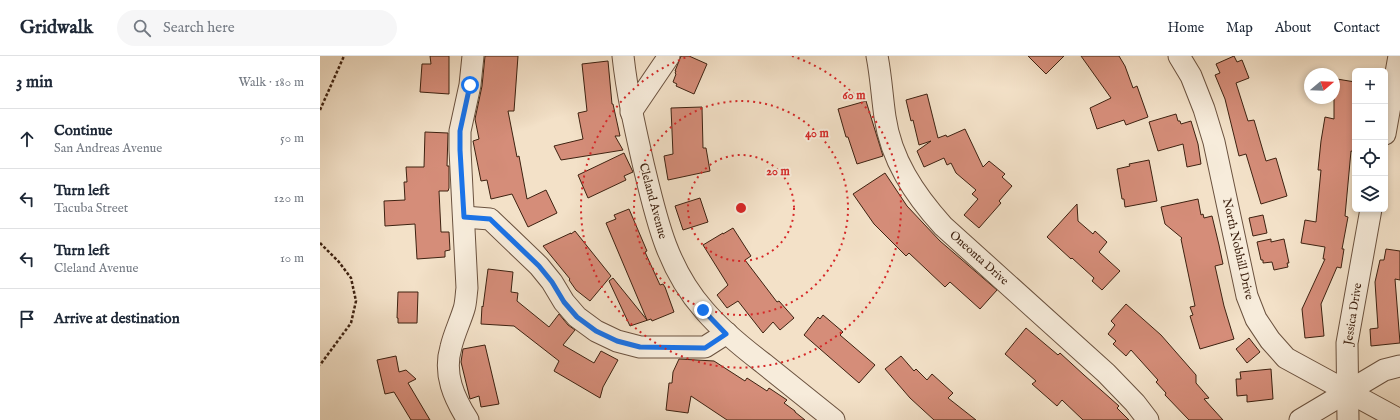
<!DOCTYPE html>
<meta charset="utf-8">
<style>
:root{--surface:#fff;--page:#f6f6f7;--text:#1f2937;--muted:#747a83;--line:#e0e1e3}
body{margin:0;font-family:"IM FELL English",serif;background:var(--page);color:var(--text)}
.controls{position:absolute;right:12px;top:12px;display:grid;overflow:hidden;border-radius:6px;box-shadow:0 2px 6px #0003}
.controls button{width:36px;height:36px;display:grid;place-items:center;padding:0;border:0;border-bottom:1px solid var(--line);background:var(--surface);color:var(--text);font:20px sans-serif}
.compass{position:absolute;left:984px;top:12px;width:36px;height:36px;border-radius:50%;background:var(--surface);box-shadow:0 2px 6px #0003;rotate:71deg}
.stop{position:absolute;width:12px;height:12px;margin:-9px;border:3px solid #1a73e8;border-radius:50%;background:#fff}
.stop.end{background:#1a73e8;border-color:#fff;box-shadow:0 1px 4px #0008}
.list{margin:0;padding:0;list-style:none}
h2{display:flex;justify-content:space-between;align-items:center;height:52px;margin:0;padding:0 16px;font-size:17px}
h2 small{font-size:13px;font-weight:400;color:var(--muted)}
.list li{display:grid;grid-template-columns:26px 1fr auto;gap:12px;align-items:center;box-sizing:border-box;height:60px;padding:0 16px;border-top:1px solid var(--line)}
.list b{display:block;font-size:15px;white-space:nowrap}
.list p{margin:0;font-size:13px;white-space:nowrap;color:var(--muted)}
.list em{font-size:13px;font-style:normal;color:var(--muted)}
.icon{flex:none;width:22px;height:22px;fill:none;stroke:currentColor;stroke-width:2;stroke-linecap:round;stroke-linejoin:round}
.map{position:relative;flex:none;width:1080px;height:364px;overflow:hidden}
header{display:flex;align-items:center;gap:24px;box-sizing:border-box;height:56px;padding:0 20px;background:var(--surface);border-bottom:1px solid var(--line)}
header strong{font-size:19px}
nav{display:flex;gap:22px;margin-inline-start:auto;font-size:14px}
.search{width:280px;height:36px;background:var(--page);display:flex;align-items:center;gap:10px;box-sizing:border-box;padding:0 14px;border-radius:22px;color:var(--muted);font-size:15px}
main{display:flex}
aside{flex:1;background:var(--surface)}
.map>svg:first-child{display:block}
.building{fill:#d58d79;stroke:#3e2211}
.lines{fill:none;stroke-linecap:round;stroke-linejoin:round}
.minor-casing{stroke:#6b523f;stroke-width:23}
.path{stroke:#3e2211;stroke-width:2.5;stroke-dasharray:3 2;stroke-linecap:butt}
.minor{stroke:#f7ecdb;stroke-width:21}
.route{stroke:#1a73e8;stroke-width:5}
.ring{fill:none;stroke:#d62828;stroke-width:2;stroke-dasharray:2 4}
.labels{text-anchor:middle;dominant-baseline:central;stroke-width:4;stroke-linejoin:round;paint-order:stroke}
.street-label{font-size:12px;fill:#3e2211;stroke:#f7ecdb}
.centre{fill:#d62828;stroke:#f7ecdb;stroke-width:2}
.ring-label{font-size:12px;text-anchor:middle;font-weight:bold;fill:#d62828;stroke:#f7ecdb;stroke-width:4;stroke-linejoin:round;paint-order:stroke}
</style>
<header>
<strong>Gridwalk</strong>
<div class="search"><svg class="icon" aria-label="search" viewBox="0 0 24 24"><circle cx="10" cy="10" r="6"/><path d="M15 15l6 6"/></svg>Search here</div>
<nav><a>Home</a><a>Map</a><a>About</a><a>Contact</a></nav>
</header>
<main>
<aside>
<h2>3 min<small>Walk · 180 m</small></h2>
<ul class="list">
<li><svg class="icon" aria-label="ahead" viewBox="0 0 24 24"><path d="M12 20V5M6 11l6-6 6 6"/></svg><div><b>Continue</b><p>San Andreas Avenue</p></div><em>50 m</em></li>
<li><svg class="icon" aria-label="left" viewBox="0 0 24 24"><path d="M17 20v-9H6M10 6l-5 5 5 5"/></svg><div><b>Turn left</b><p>Tacuba Street</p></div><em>120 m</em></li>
<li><svg class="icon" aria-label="left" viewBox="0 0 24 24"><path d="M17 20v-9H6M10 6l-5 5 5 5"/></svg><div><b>Turn left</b><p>Cleland Avenue</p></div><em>10 m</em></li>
<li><svg class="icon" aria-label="arrive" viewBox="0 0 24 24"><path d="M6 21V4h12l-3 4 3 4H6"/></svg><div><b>Arrive at destination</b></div></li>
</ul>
</aside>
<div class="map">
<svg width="1080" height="364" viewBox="0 0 1080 364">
<rect width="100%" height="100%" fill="#f3e1c8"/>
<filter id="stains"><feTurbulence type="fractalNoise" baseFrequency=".005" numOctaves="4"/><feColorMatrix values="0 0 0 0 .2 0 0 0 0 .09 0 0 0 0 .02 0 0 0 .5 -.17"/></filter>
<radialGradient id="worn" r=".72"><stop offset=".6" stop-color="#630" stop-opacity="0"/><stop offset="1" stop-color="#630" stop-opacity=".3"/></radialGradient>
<g class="building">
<polygon points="110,0 129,0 129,38 100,36 102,8 111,8"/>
<polygon points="165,0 198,0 194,55 188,55 197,101 199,100 207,143 226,134 237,157 208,171 192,138 171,143 167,124 161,125 153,85 159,83 155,63 162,30"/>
<polygon points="361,0 369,0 387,8 374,38 356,30 357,28 353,26 356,18 355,17 356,15 355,15"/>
<polygon points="708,0 744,0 726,18"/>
<polygon points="761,0 799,0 805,10 813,32 817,30 828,61 806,69 804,64 777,73 770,52 791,42"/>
<polygon points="914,0 917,6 922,4 929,22 916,27 928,65 934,64 946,105 956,102 967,140 941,148 926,98 919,100 905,43 895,19 900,17 896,8"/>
<polygon points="288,5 292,48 293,48 300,80 295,80 303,94 241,104 234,90 263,83 258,57 267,55 262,8"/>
<polygon points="1017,23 1035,26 1035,96 1031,95 1025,160 1028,161 1022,193 1024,193 1021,212 1017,211 1001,248 1004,280 985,282 982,253 1005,203 1003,203 1005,191 981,187 985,164 996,166 1001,114 998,114 1001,85 1005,61 1014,63 1014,27 1016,28"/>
<polygon points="607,38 618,82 626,79 627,81 645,73 663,111 669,105 685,118 682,121 692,130 679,145 681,147 659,172 644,159 658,143 652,138 656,134 636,117 631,107 627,109 624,102 604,111 597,95 611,85 599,89 593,64 591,65 586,44"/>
<polygon points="546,45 563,100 537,108 528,81 526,81 518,53"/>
<polygon points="382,51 383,92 386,92 390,115 348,124 344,100 353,98 351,52"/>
<polygon points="856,58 858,65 860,65 861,68 871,65 878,88 881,108 867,111 863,88 838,95 829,66"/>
<polygon points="105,76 128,77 127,110 129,110 129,132 128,135 119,135 121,176 129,176 130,194 125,195 125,201 97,203 95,168 65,170 64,145 85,144 84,126 87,126 86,111 104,111"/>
<polygon points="304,97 313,116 304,120 306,124 268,142 258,119"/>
<polygon points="829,104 837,145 805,151 804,143 802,143 797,113 810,110 809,108"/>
<polygon points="565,117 587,150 620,185 677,234 660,253 630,226 625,231 589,197 586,200 554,168 533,138"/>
<polygon points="380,142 388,166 363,174 355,150"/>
<polygon points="878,143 881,159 883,158 884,162 892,160 899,189 903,208 895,210 904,250 914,283 880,293 870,260 873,259 870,251 875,250 861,183 862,182 845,168 841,151"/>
<polygon points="757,148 758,165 773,178 775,175 787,186 779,196 800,215 782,234 772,225 774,222 752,202 751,203 727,181"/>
<polygon points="309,153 327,195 325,196 340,229 343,228 345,231 354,256 332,265 331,263 310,270 289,225 293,222 327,264 286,167 296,163 294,159"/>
<polygon points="943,159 947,177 933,180 929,162"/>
<polygon points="413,172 431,200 425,204 457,246 459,245 474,262 460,274 453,266 443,277 418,245 407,252 397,239 408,229 383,189 403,177 403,178"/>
<polygon points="255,175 291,220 270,245 256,234 249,224 250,223 223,190 251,177 251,178"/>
<polygon points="951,183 951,186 964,183 969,207 967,207 968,211 954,214 952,206 943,207 943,204 941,204 937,186"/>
<polygon points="1066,193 1080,195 1080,224 1075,223 1080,287 1051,290 1050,273 1058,272 1055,226 1060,204 1064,204"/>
<polygon points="168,213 193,216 191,236 198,237 197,245 229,271 239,258 248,269 255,274 243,289 274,307 281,295 298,304 283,331 280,342 234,315 239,305 194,270 161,268 162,250 163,251"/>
<polygon points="78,236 98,236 97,267 78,267 78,262 77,262"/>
<polygon points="806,248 841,279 876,319 876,327 889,342 884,343 903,364 869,364 845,339 846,337 836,326 838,324 811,294 806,300 793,288 796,285 788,278 795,269 791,265"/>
<polygon points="503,259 523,276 520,279 555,309 539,327 484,279 498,261 500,263"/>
<polygon points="706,272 738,299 740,297 764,319 799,350 797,352 809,364 763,364 742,344 737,350 712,328 716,325 685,298"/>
<polygon points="929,282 940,296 927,307 916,293"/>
<polygon points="165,289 179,348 161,351 159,340 150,343 141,306 143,293"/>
<polygon points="76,300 79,316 86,314 96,323 88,327 110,364 91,364 74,336 65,338 57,304"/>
<polygon points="581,300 594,315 596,313 607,324 612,318 633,337 628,342 656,364 614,364 590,342 565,313"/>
<polygon points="359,303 394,305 425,325 427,322 447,335 449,332 467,344 464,347 475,355 475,356 485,364 407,364 371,340 368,357 346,354 349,327 352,327 353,316"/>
<polygon points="951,313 953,343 927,346 927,339 917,340 916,323 921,323 920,316"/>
</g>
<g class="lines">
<g class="minor-casing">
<g id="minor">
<path d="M303 0C307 37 315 72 323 107 336 161 346 211 384 254 401 274 422 291 443 307 467 326 490 345 514 364"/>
<path d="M557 0C561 20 562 40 565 61 571 103 594 138 623 170L786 317 815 347 828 364"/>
<polyline points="859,0 871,20 884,53 894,86 927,240 936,263 950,284 966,302 1080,364"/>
<polyline points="311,56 349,0"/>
<polyline points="1065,78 1079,0"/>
<polyline points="144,161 170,163 219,210 232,226 244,246 257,261 276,275 297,285 320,291 385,291 407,277"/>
<path d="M148 364C134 342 123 318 131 291 134 278 140 266 144 253 146 247 146 239 147 232L140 94V75L150 29 153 0"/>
<polyline points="980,364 1064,314 1080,310"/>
<polyline points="1028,364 1027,287 1051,153"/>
</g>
</g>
<g class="path">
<polyline points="0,54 24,0"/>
<polyline points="0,187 19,206 31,222 36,245 31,267 0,309"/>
</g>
<use href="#minor" class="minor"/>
</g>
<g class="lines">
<polyline class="route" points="150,29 140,75 140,94 144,161 170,163 219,210 232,226 244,246 257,261 276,275 297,285 320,291 385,292 406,278 383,254"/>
</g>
<g class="ring">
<circle cx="421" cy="152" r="53"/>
<circle cx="421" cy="152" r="107"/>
<path d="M472 0A160 160 0 1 1 370 0"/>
</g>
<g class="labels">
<g class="street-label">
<text transform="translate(333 145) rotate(75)">Cleland Avenue</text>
<text transform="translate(918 193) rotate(77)">North Nobhill Drive</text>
<text transform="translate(659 202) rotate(42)">Oneonta Drive</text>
<text transform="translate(1033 258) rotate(-81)">Jessica Drive</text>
</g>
</g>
<circle cx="421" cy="152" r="6" class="centre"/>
<g class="ring-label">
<text x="534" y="43">60 m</text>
<text x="497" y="81">40 m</text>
<text x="458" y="119">20 m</text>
</g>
<rect width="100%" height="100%" filter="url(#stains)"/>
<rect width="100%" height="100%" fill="url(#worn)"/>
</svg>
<div class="controls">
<button>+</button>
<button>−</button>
<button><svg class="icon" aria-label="locate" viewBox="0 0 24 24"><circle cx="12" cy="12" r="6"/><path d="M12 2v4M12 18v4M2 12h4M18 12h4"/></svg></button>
<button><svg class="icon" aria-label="layers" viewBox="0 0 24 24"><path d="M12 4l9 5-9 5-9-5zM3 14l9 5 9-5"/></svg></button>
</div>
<svg class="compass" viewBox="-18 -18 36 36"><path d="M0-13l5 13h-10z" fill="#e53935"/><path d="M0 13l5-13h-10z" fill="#747a83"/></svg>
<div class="stop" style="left:150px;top:29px"></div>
<div class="stop end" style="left:383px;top:254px"></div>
</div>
</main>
